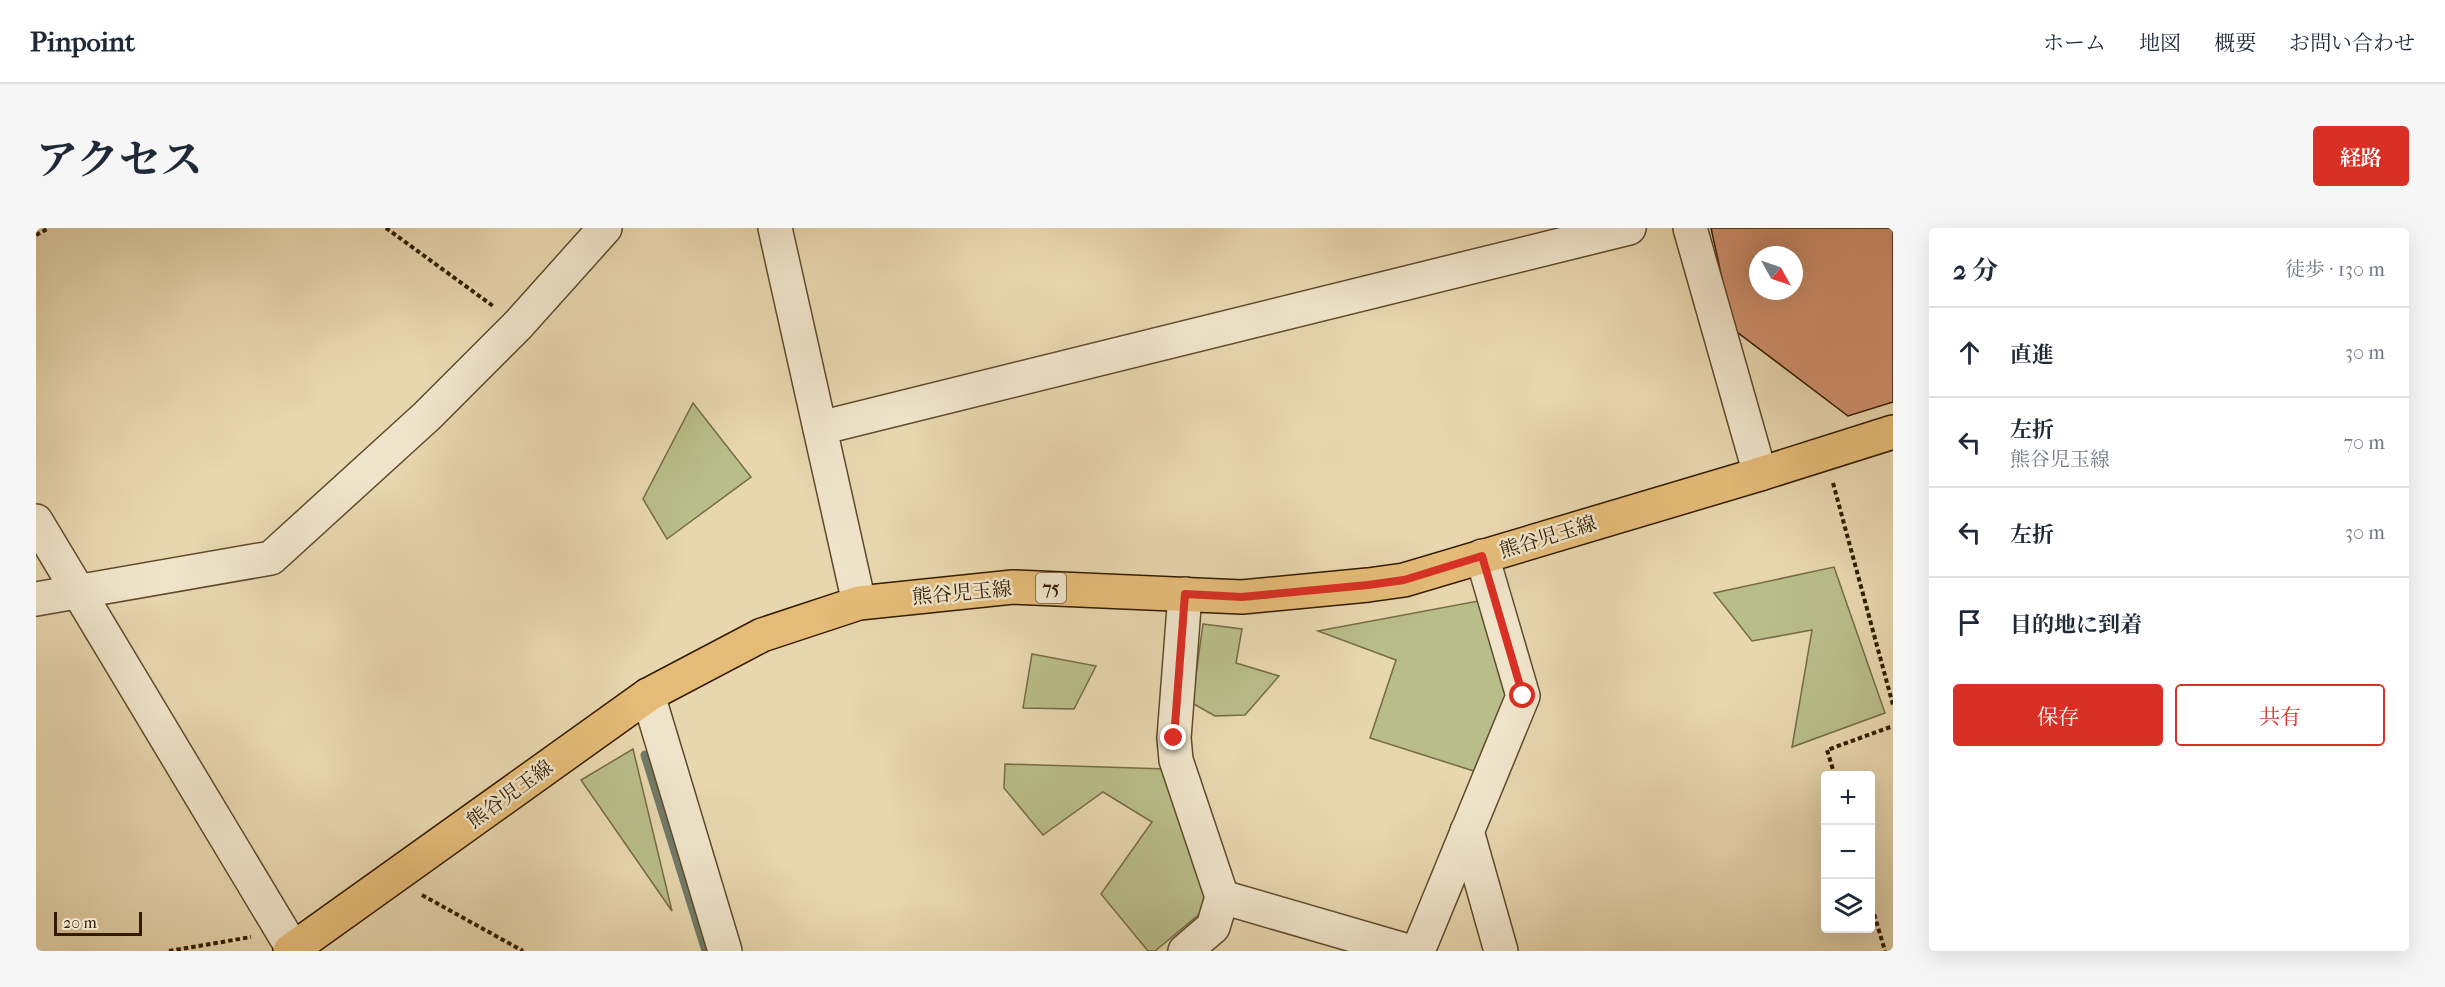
<!DOCTYPE html>
<html lang="ja">
<meta charset="utf-8">
<style>
:root{--surface:#fff;--page:#f6f6f7;--text:#1f2937;--muted:#747a83;--line:#e0e1e3;--accent:#d93025}
body{margin:0;font-family:"IM FELL French Canon","Noto Serif JP",serif;background:var(--page);color:var(--text)}
.controls{position:absolute;right:18px;bottom:18px;display:grid;overflow:hidden;border-radius:6px;box-shadow:0 6px 24px #0002}
.controls button{width:54px;height:54px;display:grid;place-items:center;padding:0;border:0;border-bottom:2px solid var(--line);background:var(--surface);color:var(--text);font:30px sans-serif}
.compass{position:absolute;left:1713px;top:18px;width:54px;height:54px;border-radius:50%;background:var(--surface);box-shadow:0 6px 24px #0002;rotate:130deg}
.scale{position:absolute;left:18px;bottom:15px;width:88px;box-sizing:border-box;padding-left:6px;border:3px solid #341b00;border-top:0;font-size:16px;line-height:21px;white-space:nowrap;color:#341b00;-webkit-text-stroke:4px #efe4ca;paint-order:stroke}
.stop{position:absolute;width:18px;height:18px;margin:-14px;border:4px solid #d93025;border-radius:50%;background:#fff}
.stop.end{background:#d93025;border-color:#fff;box-shadow:0 2px 6px #0008}
.list{margin:0;padding:0;list-style:none}
h2{display:flex;justify-content:space-between;align-items:center;height:78px;margin:0;padding:0 24px;font-size:26px}
h2 small{font-size:20px;font-weight:400;color:var(--muted)}
.list li{display:grid;grid-template-columns:39px 1fr auto;gap:18px;align-items:center;box-sizing:border-box;height:90px;padding:0 24px;border-top:2px solid var(--line)}
.list b{display:block;font-size:22px;white-space:nowrap}
.list p{margin:0;font-size:20px;white-space:nowrap;color:var(--muted)}
.list em{font-size:20px;font-style:normal;color:var(--muted)}
.actions{display:flex;gap:12px;padding:18px 24px}
.actions a{flex:1;padding:14px 0;border:2px solid var(--accent);border-radius:6px;text-align:center;font-size:21px;color:var(--accent)}
.actions .main{background:var(--accent);color:#fff}
.icon{flex:none;width:33px;height:33px;fill:none;stroke:currentColor;stroke-width:2;stroke-linecap:round;stroke-linejoin:round}
.map{position:relative;flex:none;width:1857px;height:723px;overflow:hidden;border-radius:6px}
header{display:flex;align-items:center;gap:36px;box-sizing:border-box;height:84px;padding:0 30px;background:var(--surface);border-bottom:2px solid var(--line)}
header strong{font-size:28px}
nav{display:flex;gap:33px;margin-inline-start:auto;font-size:21px}
.intro{display:flex;align-items:center;justify-content:space-between;box-sizing:border-box;height:144px;padding:0 36px}
h1{margin:0;font-size:42px}
.button{padding:15px 27px;border-radius:6px;background:var(--accent);color:#fff;font-size:21px;font-weight:700}
main{display:flex;gap:36px;padding:0 36px}
aside{flex:1;background:var(--surface);border-radius:6px;box-shadow:0 6px 24px #0002}
.map>svg:first-child{display:block}
.green{fill:#b8bd89;stroke:#766c44;stroke-width:1.5}
.lines{fill:none;stroke-linecap:round;stroke-linejoin:round}
.stream{stroke:#6f7a67;stroke-width:9}
.building{fill:#cf916e;stroke:#341b00;stroke-width:1.5;fill-rule:evenodd}
.street-casing{stroke:#614a2c;stroke-width:36}
.primary-casing{stroke:#341b00;stroke-width:36}
.path{stroke:#341b00;stroke-width:4;stroke-dasharray:4.5 3;stroke-linecap:butt}
.street{stroke:#efe4ca;stroke-width:33}
.primary{stroke:#e4bb77;stroke-width:33}
.route{stroke:#d93025;stroke-width:8}
.labels{text-anchor:middle;dominant-baseline:central;stroke-width:5;stroke-linejoin:round;paint-order:stroke}
.shield{fill:#efe4ca;stroke:#6c573d;stroke-width:1.5}
.shield-label{font-size:18px;font-weight:bold;fill:#341b00}
.street-label{font-size:20px;fill:#341b00;stroke:#efe4ca}
</style>
<header>
<strong>Pinpoint</strong>
<nav><a>ホーム</a><a>地図</a><a>概要</a><a>お問い合わせ</a></nav>
</header>
<div class="intro"><h1>アクセス</h1><a class="button">経路</a></div>
<main>
<div class="map">
<svg width="1857" height="723" viewBox="0 0 1857 723">
<rect width="100%" height="100%" fill="#e7d6ae"/>
<filter id="stains"><feTurbulence type="fractalNoise" baseFrequency=".00333" numOctaves="4"/><feColorMatrix values="0 0 0 0 .2 0 0 0 0 .09 0 0 0 0 .02 0 0 0 .5 -.17"/></filter>
<radialGradient id="worn" r=".72"><stop offset=".6" stop-color="#630" stop-opacity="0"/><stop offset="1" stop-color="#630" stop-opacity=".3"/></radialGradient>
<g class="green">
<polygon points="657,175 715,249 631,311 607,271"/>
<polygon points="1798,339 1849,485 1756,519 1776,402 1716,413 1678,365"/>
<polygon points="1442,373 1471,470 1444,545 1334,510 1360,432 1282,403"/>
<polygon points="1167,396 1206,401 1200,435 1243,448 1209,487 1179,488 1156,475"/>
<polygon points="996,426 1060,438 1038,481 987,480"/>
<polygon points="597,521 636,683 545,552"/>
<polygon points="969,536 1131,541 1173,678 1119,723 1112,723 1065,666 1116,594 1067,564 1007,607 968,560"/>
</g>
<g class="lines">
<polyline class="stream" points="609,527 670,723"/>
</g>
<path class="building" d="M1675 0H1857V174L1812 188 1697 101ZM1722 27H1758V63H1722Z"/>
<g class="lines">
<g class="street-casing">
<g id="street">
<polyline points="739,0 823,375"/>
<polyline points="1654,0 1724,246"/>
<polyline points="784,200 1593,0"/>
<polyline points="0,293 257,721"/>
<polyline points="1149,366 1138,510 1140,532 1186,669 1177,699 1149,723"/>
<polyline points="0,371 235,330 391,188 482,97 569,0"/>
<polyline points="612,467 689,723"/>
<polyline points="1431,603 1465,723"/>
<polyline points="1186,669 1372,723"/>
<polyline points="1382,723 1487,468 1446,328"/>
</g>
</g>
<g class="primary-casing">
<polyline id="primary" points="254,723 612,467 726,407 823,375 977,359 1206,369 1332,357 1368,352 1724,246 1857,204"/>
</g>
<g class="path">
<polyline points="350,0 457,78"/>
<polyline points="0,7 13,0"/>
<polyline points="1797,255 1857,477"/>
<polyline points="1799,548 1791,522 1857,498"/>
<polyline points="386,667 487,723"/>
<polyline points="1834,672 1849,723"/>
<polyline points="133,723 215,709"/>
</g>
<use href="#street" class="street"/>
<use href="#primary" class="primary"/>
</g>
<g class="lines">
<polyline class="route" points="1138,510 1149,366 1206,369 1332,357 1368,352 1446,328 1487,468"/>
</g>
<g class="labels">
<rect class="shield" x="1000" y="345" width="30" height="30" rx="4.5"/>
<g class="shield-label">
<text x="1015" y="360">75</text>
</g>
<g class="street-label">
<text transform="translate(1512 309) rotate(-17)">熊谷児玉線</text>
<text transform="translate(926 365) rotate(-5)">熊谷児玉線</text>
<text transform="translate(474 566) rotate(-36)">熊谷児玉線</text>
</g>
</g>
<rect width="100%" height="100%" filter="url(#stains)"/>
<rect width="100%" height="100%" fill="url(#worn)"/>
</svg>
<div class="controls">
<button>+</button>
<button>−</button>
<button><svg class="icon" aria-label="layers" viewBox="0 0 24 24"><path d="M12 4l9 5-9 5-9-5zM3 14l9 5 9-5"/></svg></button>
</div>
<svg class="compass" viewBox="-18 -18 36 36"><path d="M0-13l5 13h-10z" fill="#e53935"/><path d="M0 13l5-13h-10z" fill="#747a83"/></svg>
<div class="scale">20 m</div>
<div class="stop" style="left:1487px;top:468px"></div>
<div class="stop end" style="left:1138px;top:510px"></div>
</div>
<aside>
<h2>2 分<small>徒歩 · 130 m</small></h2>
<ul class="list">
<li><svg class="icon" aria-label="ahead" viewBox="0 0 24 24"><path d="M12 20V5M6 11l6-6 6 6"/></svg><div><b>直進</b></div><em>30 m</em></li>
<li><svg class="icon" aria-label="left" viewBox="0 0 24 24"><path d="M17 20v-9H6M10 6l-5 5 5 5"/></svg><div><b>左折</b><p>熊谷児玉線</p></div><em>70 m</em></li>
<li><svg class="icon" aria-label="left" viewBox="0 0 24 24"><path d="M17 20v-9H6M10 6l-5 5 5 5"/></svg><div><b>左折</b></div><em>30 m</em></li>
<li><svg class="icon" aria-label="arrive" viewBox="0 0 24 24"><path d="M6 21V4h12l-3 4 3 4H6"/></svg><div><b>目的地に到着</b></div></li>
</ul>
<div class="actions"><a class="main">保存</a><a>共有</a></div>
</aside>
</main>
